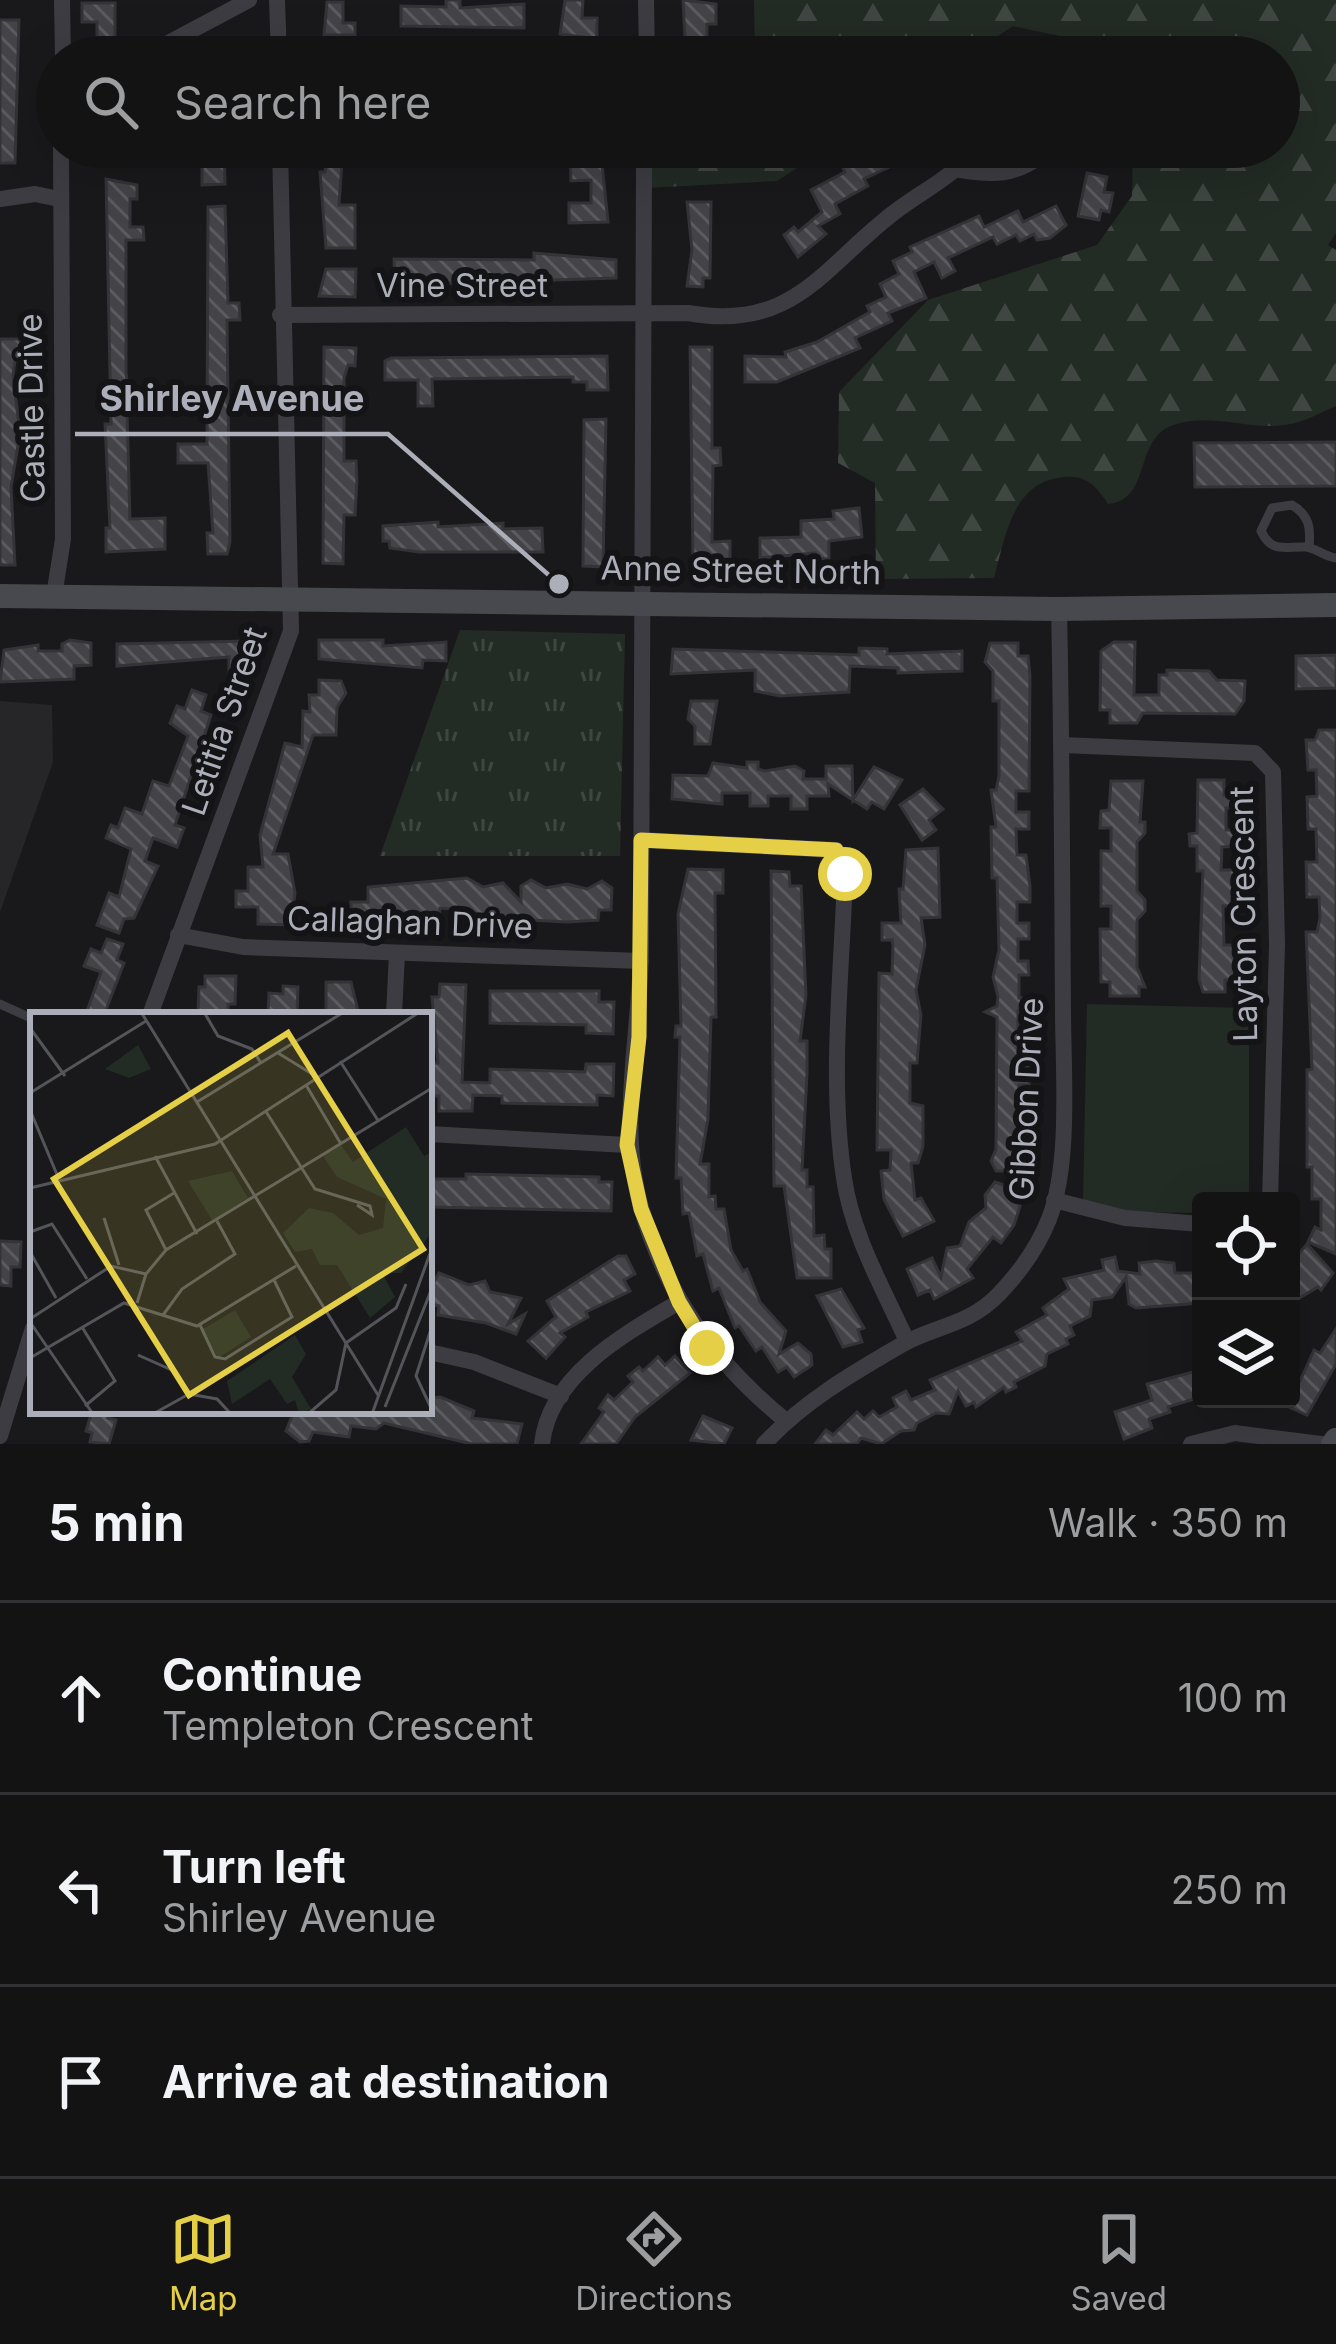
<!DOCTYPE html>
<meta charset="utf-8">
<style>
:root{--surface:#131314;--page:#202022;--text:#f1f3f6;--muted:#9d9ea0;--line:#323234;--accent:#e5cf47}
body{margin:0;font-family:Inter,sans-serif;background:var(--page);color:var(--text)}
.controls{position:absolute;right:36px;bottom:36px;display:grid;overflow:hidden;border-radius:12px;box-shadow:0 12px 48px #0002}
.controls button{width:108px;height:108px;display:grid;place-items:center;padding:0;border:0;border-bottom:3px solid var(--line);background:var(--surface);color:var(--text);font:60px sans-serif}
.stop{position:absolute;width:36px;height:36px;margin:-27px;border:9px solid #e5cf47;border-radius:50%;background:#fff}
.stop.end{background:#e5cf47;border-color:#fff;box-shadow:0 3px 12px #0008}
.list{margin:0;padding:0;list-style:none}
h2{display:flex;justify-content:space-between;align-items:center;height:156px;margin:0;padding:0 48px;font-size:51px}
h2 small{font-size:39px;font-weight:400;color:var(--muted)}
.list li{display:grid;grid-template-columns:78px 1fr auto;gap:36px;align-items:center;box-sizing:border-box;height:192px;padding:0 48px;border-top:3px solid var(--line)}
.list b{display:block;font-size:45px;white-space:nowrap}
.list p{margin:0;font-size:39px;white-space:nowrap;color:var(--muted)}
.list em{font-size:39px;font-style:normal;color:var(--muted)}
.icon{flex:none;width:66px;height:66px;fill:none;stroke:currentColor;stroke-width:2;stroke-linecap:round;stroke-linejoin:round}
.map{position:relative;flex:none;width:1336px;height:1444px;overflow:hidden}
.search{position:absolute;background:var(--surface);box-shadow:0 12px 48px #0002;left:36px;right:36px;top:36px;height:132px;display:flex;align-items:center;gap:30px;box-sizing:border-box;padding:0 42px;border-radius:66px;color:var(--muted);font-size:45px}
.sheet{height:732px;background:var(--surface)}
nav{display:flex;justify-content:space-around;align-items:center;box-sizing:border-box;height:168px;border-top:3px solid var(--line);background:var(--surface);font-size:33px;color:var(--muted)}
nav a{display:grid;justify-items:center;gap:6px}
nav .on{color:var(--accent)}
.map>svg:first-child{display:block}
.built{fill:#262528}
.grass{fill:url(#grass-tufts)}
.forest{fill:url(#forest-firs)}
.park{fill:#232b25}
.building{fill:url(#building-back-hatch);stroke:#343337;stroke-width:3}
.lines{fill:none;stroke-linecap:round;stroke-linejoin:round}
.lane{stroke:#3c3c42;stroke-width:9}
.street{stroke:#3c3c42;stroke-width:16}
.secondary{stroke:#48494f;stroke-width:24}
.route{stroke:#e5cf47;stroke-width:15}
.labels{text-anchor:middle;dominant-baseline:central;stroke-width:12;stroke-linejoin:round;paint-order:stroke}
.street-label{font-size:33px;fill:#acaeb9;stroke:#141416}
.inset-road{fill:none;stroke:#54555a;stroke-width:3}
.view{fill:#e5cf47;fill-opacity:0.15;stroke:#e5cf47;stroke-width:6}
.inset-edge{fill:none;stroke:#acaeb9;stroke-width:6}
.leader{fill:none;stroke:#acaeb9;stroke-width:4.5}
.callout-dot{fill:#acaeb9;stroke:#141416;stroke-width:4.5}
.callout-label{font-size:36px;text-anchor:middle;font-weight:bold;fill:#acaeb9;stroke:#141416;stroke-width:12;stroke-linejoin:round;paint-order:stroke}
</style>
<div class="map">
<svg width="1336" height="1444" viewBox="0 0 1336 1444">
<defs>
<pattern id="grass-tufts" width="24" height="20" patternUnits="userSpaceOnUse" patternTransform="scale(3)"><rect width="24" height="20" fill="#232b25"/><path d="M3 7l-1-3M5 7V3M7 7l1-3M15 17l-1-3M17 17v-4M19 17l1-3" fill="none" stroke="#404743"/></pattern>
<pattern id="forest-firs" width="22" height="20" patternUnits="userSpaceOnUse" patternTransform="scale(3)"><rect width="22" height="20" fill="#232b25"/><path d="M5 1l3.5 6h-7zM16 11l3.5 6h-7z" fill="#404743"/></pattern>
<pattern id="building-back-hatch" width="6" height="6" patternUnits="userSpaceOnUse" patternTransform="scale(3)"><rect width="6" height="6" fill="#444348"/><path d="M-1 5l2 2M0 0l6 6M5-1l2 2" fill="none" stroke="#5c5c60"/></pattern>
</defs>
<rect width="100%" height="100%" fill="#19191b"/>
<polygon class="built" points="0,701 52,705 53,762 0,912"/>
<polygon class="grass" points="460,630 625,634 620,856 380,856"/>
<g class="forest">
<path d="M754 0H1336V233L1328 245 1336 250V406C1319 413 1303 423 1284 425 1247 430 1211 412 1173 425 1133 439 1152 500 1108 504 1096 485 1086 475 1064 477 1012 481 1005 538 994 578L876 579 875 483 838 463 839 392 928 300 1097 245 1132 196 1133 147H1279V57H1091L1079 40 1013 26 966 57H755Z"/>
<polygon points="646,147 829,147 777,181 646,188"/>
</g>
<polygon class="park" points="1087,1004 1249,1008 1249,1201 1201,1201 1201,1213 1117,1212 1083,1201"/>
<g class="building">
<polygon points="446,0 460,0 460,8 524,4 524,28 401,26 401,6 446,7"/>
<polygon points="565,0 583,0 582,18 597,18 597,39 560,34"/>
<polygon points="683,0 716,4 716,24 707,24 707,57 686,57"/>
<polygon points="327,2 343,2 343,23 355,23 355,35 324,35"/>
<polygon points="82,3 115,3 115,39 97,39 97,22 82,22"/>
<polygon points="0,20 19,20 15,163 0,163"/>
<polygon points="202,147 224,147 225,184 202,185"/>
<polygon points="328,147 343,147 339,205 355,205 355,248 326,248 320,172 325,172"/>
<polygon points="873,147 932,147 864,179 868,186 835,204 840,214 818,226 826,234 798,257 784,235 794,227 798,232 822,212 811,190 845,172 841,164"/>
<polygon points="570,153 601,154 608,222 569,223 569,203 591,203 591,180 571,181"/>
<polygon points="1087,173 1107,177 1104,192 1113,193 1109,212 1101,210 1099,220 1078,216"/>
<polygon points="106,179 137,185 137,199 130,199 130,227 143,227 144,240 126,240 126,373 129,394 136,394 136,412 127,412 130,519 165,518 165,549 106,552 106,528 110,528 105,424 111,424"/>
<polygon points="687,202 711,202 710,278 703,278 703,287 687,286 692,250"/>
<polygon points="225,206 228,303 239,303 240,320 227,320 230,542 227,554 208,554 207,533 213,533 208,463 178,463 178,444 207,444 208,207"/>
<polygon points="1056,206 1066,225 1050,238 1037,240 1034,234 1020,241 1016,235 997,244 993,237 948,258 955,271 942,278 934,262 914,272 926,298 888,313 892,321 855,338 860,348 777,382 745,382 745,356 786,357 785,352 817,342 870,312 867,306 886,297 880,284 899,274 893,261 912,252 910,247 979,216 984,227 1018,211 1023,222"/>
<polygon points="534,253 616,260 616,278 395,285 394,259 534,260"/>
<polygon points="326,269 356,269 355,297 319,296"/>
<polygon points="0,339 19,339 22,346 22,361 15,361 13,375 20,434 11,487 15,565 0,565"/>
<polygon points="324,347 356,348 355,366 348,365 344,378 344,461 356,461 357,480 355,515 344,515 343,564 323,563"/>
<polygon points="690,347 712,347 712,448 720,448 721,465 713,466 712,542 730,541 730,560 693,561"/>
<polygon points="607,356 608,390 587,390 587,382 573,382 573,377 432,379 433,406 418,406 418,380 385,380 385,361 391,358"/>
<polygon points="606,419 603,567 583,566 584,420"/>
<polygon points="1336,442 1336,486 1195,487 1194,443"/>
<polygon points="859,508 862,537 829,541 829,559 815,559 815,553 760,558 760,538 801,537 801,521 834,519 833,511"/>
<polygon points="438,522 438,527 503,523 503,529 542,528 543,552 419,552 390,548 389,541 383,541 383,526"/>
<polygon points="70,640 91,643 91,665 74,666 74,679 0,682 4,650 38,645 38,651 62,651 62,644"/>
<polygon points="319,640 383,640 383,646 446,642 446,661 423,660 422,668 319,659"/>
<polygon points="246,641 247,676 229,676 229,657 117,666 117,644"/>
<polygon points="1114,642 1135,642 1134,695 1159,695 1159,675 1167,675 1167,670 1209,671 1217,680 1245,681 1244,701 1235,714 1143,713 1137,723 1110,723 1110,710 1100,710 1101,651"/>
<polygon points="990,643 1018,643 1018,656 1028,656 1030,676 1029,791 1016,791 1016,812 1029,812 1029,829 1016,829 1017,855 1026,855 1030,886 1030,902 1017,902 1017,923 1029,923 1029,939 1018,939 1018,961 1028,961 1029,975 1019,975 1019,998 1028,998 1028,1011 1018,1011 1018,1039 1020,1050 1029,1050 1030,1066 1029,1085 1019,1085 1020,1126 1029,1126 1029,1158 1020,1158 1020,1171 996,1171 991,1161 996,1149 997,1017 985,1012 997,1006 998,997 993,977 999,950 997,878 992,878 991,827 996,827 991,790 996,790 999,776 999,701 993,701 993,671 985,662"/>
<polygon points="859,648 887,649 887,654 962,651 962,671 898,673 898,668 850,666 849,692 780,696 755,691 755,670 671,674 673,649 859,655"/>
<polygon points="1336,655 1336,688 1296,689 1296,656"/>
<polygon points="319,680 341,681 346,693 337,707 336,735 313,735 273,854 288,854 295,893 291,925 258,924 258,907 236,907 236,891 248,891 248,867 263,867 260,835 285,743 302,747 303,711 310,712 309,695 319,695"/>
<polygon points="192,690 206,695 201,711 211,715 175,825 184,828 177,847 153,838 145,861 158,866 134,918 124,919 119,933 97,925 109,893 119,897 131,849 106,838 111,825 118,828 125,808 142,814 153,781 169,786 188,736 170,723 177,706 185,709"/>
<polygon points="691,701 717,701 710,744 695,744 695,726 688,719"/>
<polygon points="1319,730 1336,730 1336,1254 1308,1242 1315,1227 1321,1230 1321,1199 1312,1199 1312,1167 1307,1167 1307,1070 1312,1069 1306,932 1317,932 1320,918 1319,897 1307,897 1306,862 1317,862 1316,829 1308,829 1307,797 1317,796 1316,770 1308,770 1306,740 1315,740"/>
<polygon points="747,762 758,762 758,769 765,771 795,766 804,771 803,779 826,779 826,766 852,766 853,800 874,767 902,780 884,809 872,802 867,809 828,784 829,796 807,796 807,809 791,809 791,796 768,796 768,806 750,806 750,793 722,793 722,804 672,799 673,775 708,776 713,763 747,768"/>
<polygon points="1198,780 1224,780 1224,795 1235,795 1235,808 1226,808 1226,830 1236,830 1237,846 1222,847 1221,870 1235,870 1236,891 1236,906 1223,906 1224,945 1235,945 1236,980 1225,980 1225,992 1203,992 1199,979 1203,871 1197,871 1197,846 1190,846 1189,834 1197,833"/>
<polygon points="1111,781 1143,781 1140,822 1145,822 1145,833 1137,842 1137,891 1145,900 1145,911 1137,920 1137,967 1145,987 1139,987 1139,996 1110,996 1110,982 1101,982 1100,929 1111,929 1111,906 1101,906 1101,851 1111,851 1111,828 1100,828 1101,811 1109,810"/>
<polygon points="923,789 943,809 929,820 936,830 922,840 900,805"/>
<polygon points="938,848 940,917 921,918 925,945 916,990 921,1015 917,1063 910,1063 910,1103 923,1106 923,1146 918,1163 911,1163 915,1200 921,1198 934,1221 903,1236 884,1199 881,1171 890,1170 891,1150 877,1150 879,973 892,974 893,946 892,940 882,940 882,923 901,923 899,889 903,889 906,850"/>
<polygon points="688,869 723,870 723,893 715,893 716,1017 711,1017 708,1119 700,1164 709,1164 709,1197 715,1196 716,1209 724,1209 731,1250 743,1271 747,1269 760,1302 786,1331 779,1354 798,1343 811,1354 812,1365 794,1377 787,1367 778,1372 762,1347 756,1351 739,1326 735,1328 719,1288 713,1291 703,1254 697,1256 689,1213 683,1214 681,1178 676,1178 680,1037 675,1037 676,1026 681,1026 678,914"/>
<polygon points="771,871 789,872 790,886 801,886 806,995 800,1041 807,1041 807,1073 802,1170 807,1170 807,1187 813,1187 814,1236 824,1235 825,1249 831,1249 831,1278 797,1278 784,1186 774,1186"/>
<polygon points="467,878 483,887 503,883 521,902 521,886 531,880 546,888 567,884 587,889 602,881 612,888 611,910 599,910 598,920 568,922 468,917 468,910 440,908 439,919 351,918 351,902 368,902 368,887"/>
<polygon points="107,939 123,944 117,960 124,963 104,1015 99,1015 87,1011 101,972 84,966 91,949 101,953"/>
<polygon points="205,976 236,976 235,1004 228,1004 228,1015 198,1015 199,987 205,987"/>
<polygon points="326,982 351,982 358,1011 326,1011"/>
<polygon points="440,984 466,985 462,1082 490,1083 490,1069 585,1072 586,1064 614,1064 613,1096 597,1095 597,1105 502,1103 502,1096 473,1095 472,1111 439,1111 439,1096 430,1096 431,1063 438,1063 432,997 439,997"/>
<polygon points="283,986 298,987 297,1015 268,1015 269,993 283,994"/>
<polygon points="490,991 599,991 599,1002 614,1002 613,1034 586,1033 586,1025 490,1023"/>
<polygon points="466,1174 599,1177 599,1182 612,1182 611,1211 429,1207 429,1179 466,1179"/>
<polygon points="995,1182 1015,1189 1011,1200 1021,1203 1014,1225 1001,1243 993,1237 967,1269 973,1278 934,1299 930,1290 918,1295 907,1269 932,1258 941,1277 947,1248 960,1246 969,1222 986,1208 985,1195"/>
<polygon points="0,1241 21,1242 20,1267 11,1267 11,1286 0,1285"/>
<polygon points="1307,1244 1333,1273 1321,1290 1318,1287 1291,1303 1291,1263"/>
<polygon points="618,1256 626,1256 635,1274 624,1280 630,1291 586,1312 588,1317 560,1333 565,1337 546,1358 528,1341 556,1317 547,1301"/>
<polygon points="1115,1257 1118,1271 1140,1274 1139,1263 1156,1261 1174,1263 1175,1273 1201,1273 1201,1303 1136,1308 1129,1304 1126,1277 1112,1297 1092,1300 1090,1316 1070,1326 1074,1335 1066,1339 1068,1344 1047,1354 1045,1366 1014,1382 1016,1387 1006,1392 1004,1387 976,1407 974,1402 966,1406 958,1391 949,1414 936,1413 917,1423 914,1430 901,1431 881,1444 861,1438 857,1444 815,1444 826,1430 833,1435 857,1412 864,1419 873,1411 879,1417 897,1407 893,1398 906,1391 911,1400 935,1390 930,1380 1022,1341 1016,1332 1047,1315 1043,1308 1069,1289 1064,1279 1104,1270 1102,1260"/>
<polygon points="439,1273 469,1285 485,1281 490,1292 521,1298 508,1324 525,1314 516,1334 486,1323 438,1315 439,1306 429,1304 429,1291"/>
<polygon points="841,1289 864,1328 858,1330 862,1342 843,1347 817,1296"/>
<polygon points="1336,1329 1336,1364 1307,1415 1271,1399 1291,1399 1294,1378 1300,1381 1314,1350 1320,1353"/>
<polygon points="675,1356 690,1373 635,1417 616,1444 581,1444 604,1412 599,1408 608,1395 614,1400 633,1382 628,1376 639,1367 643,1371 658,1357 665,1365"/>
<polygon points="1201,1370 1201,1397 1168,1407 1170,1412 1149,1419 1152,1428 1124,1439 1115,1412 1152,1400 1147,1384"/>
<polygon points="440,1397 474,1411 472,1418 522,1424 517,1444 472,1444 384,1423 376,1429 351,1426 349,1437 313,1432 309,1441 300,1442 286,1431 294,1411 429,1411 429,1398"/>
<polygon points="92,1411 110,1411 108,1418 116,1420 109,1444 90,1442 92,1433 86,1431"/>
<polygon points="703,1416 732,1428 724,1444 691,1440"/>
</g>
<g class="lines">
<g class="lane">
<path d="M1309 546C1311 528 1309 515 1292 505L1272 508 1261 531C1272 554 1285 546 1306 547 1316 548 1325 557 1336 558"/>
<polyline points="0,1004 33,1019"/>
</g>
<g class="street">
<polyline points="62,0 63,57"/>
<polyline points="277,0 279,57"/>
<polyline points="646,0 647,57"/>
<polyline points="142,57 249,0"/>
<path d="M644 147C645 413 641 679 641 946 641 1032 617 1123 641 1207 666 1296 715 1363 786 1421"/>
<path d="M960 170C993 175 1014 176 1042 155V147"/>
<polyline points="0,199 35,194 59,199"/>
<path d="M280 315 688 313C795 332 823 266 896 211 925 189 954 177 976 147"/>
<polyline points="54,596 63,539 61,147"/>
<polyline points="1062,745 1255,753 1273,772 1277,945 1270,1201"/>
<path d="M641 840 836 850 845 874C842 974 829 1079 844 1178 852 1235 884 1290 907 1341"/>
<polyline points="178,935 243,947 641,961"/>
<polyline points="150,1015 291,631 280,147"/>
<polyline points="394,1015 397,953"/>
<polyline points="429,1134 627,1145"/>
<polyline points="1054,1200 1125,1218 1201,1224"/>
<polyline points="429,1352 474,1362 561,1396"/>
<polyline points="0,1436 33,1328"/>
<path d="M542 1444C549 1375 626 1333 679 1302"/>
<path d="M764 1444C804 1401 853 1373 903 1344 937 1325 968 1326 999 1294 1019 1273 1038 1247 1049 1219 1071 1163 1063 1070 1063 1010 1062 876 1062 743 1059 609"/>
<polyline points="1191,1444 1235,1433 1321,1444"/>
</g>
<g class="secondary">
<polyline points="0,596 1059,609 1336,605"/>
<polyline points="1333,1444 1336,1440"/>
</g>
</g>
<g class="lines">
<polyline class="route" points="707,1348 679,1302 641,1209 627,1145 639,1037 641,840 836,850 845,874"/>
</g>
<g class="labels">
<g class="street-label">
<text x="462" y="285">Vine Street</text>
<text transform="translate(31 408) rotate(-91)">Castle Drive</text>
<text transform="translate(741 570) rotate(1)">Anne Street North</text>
<text transform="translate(224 721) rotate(-71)">Letitia Street</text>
<text transform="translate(1243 914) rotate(-91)">Layton Crescent</text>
<text transform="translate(410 922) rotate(2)">Callaghan Drive</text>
<text transform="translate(1026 1099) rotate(-87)">Gibbon Drive</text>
</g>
</g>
<g transform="translate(30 1012)">
<rect width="402" height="402" fill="#19191b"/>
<path d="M202 159 218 186 182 208 158 169Z" fill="#232b25"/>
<path d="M108 33 121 57 99 66 75 57ZM376 115 394 144 402 140V220L371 261H352L365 285 340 306 307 253H290L282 237 265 240 253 221 279 196 303 201 329 223 353 216 356 187 307 165 293 144 311 133 323 150ZM265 323 276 342 262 365 281 397 269 402 265 388 257 392 240 367 202 392 197 369Z" fill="#232b25"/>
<path d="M205 298 221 325 188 346 173 317Z" fill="#232b25"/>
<path class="inset-road" d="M111 0 348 383M174 0 188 24 222 37 231 51M0 16 35 64M248 41 287 65M310 49 349 110M276 73 311 132M0 81 116 9M167 90 314 0M0 98 28 165M235 98 285 177 340 194 342 203 327 193M125 144 167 222M0 176 185 132 388 1M74 206 89 253M0 220 22 212 57 267M136 238 116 198 144 181M0 240 26 286M107 291 116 262 136 238 402 76M133 303 152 277 205 242 187 209M0 307 81 254 116 262M0 310 63 402M170 313 185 345 195 347 262 305 244 268M402 314 386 364 402 398M52 315 85 369 55 394M108 343 146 360 159 382M0 346 94 291 167 314 266 254M355 395 402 276M123 402 159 382 187 387 201 402M278 402 306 378 316 331 366 296 376 272M342 402 402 236"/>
<path class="view" d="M258 21 393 237 159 383 24 167Z"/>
<rect width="402" height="402" class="inset-edge"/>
</g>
<path class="leader" d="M559 584L388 434H75"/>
<circle class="callout-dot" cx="559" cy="584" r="12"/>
<g class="callout-label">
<text x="232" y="411">Shirley Avenue</text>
</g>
</svg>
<div class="controls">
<button><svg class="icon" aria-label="locate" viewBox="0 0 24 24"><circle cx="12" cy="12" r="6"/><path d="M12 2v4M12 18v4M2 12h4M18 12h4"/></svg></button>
<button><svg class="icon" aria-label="layers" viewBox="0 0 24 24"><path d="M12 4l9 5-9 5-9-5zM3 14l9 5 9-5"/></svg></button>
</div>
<div class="stop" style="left:845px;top:874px"></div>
<div class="stop end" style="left:707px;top:1348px"></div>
<div class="search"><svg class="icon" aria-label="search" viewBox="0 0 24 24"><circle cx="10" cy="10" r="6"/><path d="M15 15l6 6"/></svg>Search here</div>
</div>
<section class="sheet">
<h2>5 min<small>Walk · 350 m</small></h2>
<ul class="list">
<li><svg class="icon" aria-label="ahead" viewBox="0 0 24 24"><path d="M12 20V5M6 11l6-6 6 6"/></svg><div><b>Continue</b><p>Templeton Crescent</p></div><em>100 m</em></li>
<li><svg class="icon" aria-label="left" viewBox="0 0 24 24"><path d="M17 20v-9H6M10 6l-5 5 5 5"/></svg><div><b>Turn left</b><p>Shirley Avenue</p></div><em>250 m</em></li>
<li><svg class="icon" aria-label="arrive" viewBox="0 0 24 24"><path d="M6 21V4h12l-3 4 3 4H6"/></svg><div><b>Arrive at destination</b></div></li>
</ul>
</section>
<nav>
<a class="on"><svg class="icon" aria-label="map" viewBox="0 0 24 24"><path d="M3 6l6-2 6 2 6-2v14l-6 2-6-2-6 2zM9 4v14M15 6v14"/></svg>Map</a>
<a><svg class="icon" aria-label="directions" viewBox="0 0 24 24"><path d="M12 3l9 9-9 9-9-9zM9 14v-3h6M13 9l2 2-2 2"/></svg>Directions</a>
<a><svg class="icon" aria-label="saved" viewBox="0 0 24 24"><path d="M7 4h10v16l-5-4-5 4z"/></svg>Saved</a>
</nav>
